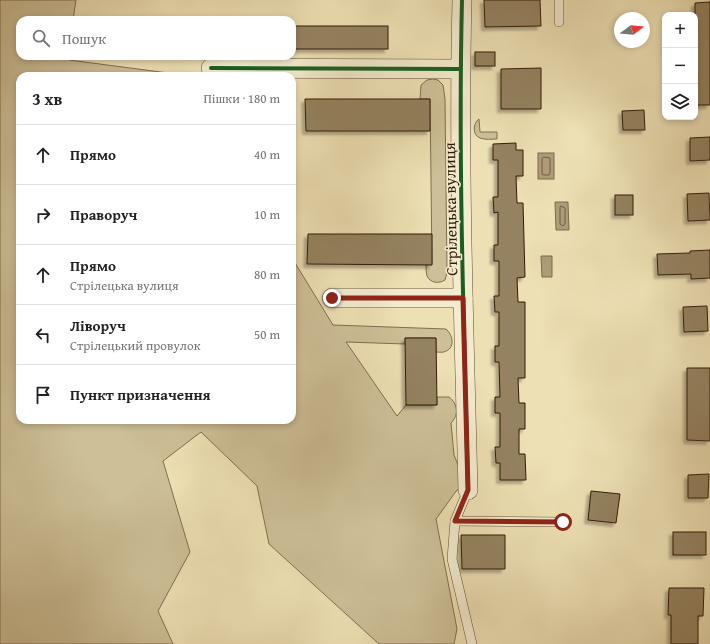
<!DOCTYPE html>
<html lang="uk">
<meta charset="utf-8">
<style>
:root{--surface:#fff;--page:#f6f6f6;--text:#222;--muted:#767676;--line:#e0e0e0}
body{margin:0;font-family:"Gentium Book Plus",serif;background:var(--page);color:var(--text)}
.controls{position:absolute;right:12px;top:12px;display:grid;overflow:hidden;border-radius:8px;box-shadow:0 2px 6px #0003}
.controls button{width:36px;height:36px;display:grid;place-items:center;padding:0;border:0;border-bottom:1px solid var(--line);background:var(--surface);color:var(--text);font:20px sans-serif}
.compass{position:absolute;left:614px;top:12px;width:36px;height:36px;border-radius:50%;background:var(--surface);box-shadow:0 2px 6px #0003;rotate:74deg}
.stop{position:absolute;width:12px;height:12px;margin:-9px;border:3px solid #8f2418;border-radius:50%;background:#fff}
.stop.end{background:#8f2418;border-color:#fff;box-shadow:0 1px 4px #0008}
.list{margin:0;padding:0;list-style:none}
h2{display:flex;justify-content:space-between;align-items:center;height:52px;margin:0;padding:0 16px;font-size:17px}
h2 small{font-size:13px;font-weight:400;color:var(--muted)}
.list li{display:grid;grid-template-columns:26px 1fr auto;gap:12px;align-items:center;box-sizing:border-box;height:60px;padding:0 16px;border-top:1px solid var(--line)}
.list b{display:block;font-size:15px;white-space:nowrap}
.list p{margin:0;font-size:13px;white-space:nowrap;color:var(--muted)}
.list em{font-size:13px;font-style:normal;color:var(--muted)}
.icon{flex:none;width:22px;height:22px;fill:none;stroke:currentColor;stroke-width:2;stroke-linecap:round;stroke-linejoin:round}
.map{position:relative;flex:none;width:710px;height:644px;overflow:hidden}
.search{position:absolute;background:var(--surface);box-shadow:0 2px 6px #0003;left:16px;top:16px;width:280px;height:44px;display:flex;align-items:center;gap:10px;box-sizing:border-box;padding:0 14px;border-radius:12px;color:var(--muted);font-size:15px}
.panel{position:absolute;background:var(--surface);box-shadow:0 2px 6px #0003;left:16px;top:72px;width:280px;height:352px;border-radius:12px}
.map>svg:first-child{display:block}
.green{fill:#cdbf97;stroke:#806e4f}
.water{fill:#ae9d79;stroke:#7d694b}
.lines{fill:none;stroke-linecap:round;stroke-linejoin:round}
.shore{stroke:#705c40;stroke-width:1}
.building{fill:#948261;stroke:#331c07;filter:url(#shadow)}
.lane-casing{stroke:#624d32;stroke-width:10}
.street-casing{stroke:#624d32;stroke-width:20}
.lane{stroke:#f3ebce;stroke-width:9}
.street{stroke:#f3ebce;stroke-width:19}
.cycleway-casing{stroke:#f3ebce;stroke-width:6}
.cycleway{stroke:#1b5e20;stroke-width:4}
.route{stroke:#8f2418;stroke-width:5}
.labels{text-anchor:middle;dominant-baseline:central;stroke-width:3;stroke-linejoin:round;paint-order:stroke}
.street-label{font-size:16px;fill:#331c07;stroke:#f3ebce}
</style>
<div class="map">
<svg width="710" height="644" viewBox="0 0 710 644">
<defs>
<filter id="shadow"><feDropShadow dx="-3.5" dy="3.5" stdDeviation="1" flood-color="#0004"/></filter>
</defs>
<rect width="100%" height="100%" fill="#ede0b4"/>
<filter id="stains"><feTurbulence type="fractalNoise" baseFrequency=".005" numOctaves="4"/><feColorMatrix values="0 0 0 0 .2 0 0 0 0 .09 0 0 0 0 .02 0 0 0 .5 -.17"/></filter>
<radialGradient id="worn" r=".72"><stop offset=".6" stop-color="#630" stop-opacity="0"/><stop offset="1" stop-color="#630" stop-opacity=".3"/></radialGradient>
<g class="green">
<path d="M0 0H76L73 20H20V56H70L69 60 176 74 178 76H20V420H292V258L333 325 446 329C452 334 456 347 446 351 443 353 440 352 436 352V338H405V344L346 342 397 416 406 405H437V397H449C458 404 459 415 451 423L454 455 468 490H457L436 519 457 629 454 644H379L269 544 257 486 201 432 163 461 190 552 158 611 173 644H0Z"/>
<path d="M433 79 438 80 443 85 445 99 447 273 445 280C439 284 430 283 427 276 426 272 426 268 426 265L432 264 430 99H420L421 85 427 80Z"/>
<path d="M479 119 480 132H497V139C492 139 485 140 480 138 472 135 473 123 479 119Z"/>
</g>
<g class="water">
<rect x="538" y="153" width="16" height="26"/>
<polygon points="555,202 568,202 569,230 556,230"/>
<polygon points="541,256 552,256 552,277 542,277"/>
</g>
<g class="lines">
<g class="shore">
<polygon points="544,157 550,158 550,173 549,175 544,175 542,174 542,159"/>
<polygon points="561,206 565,208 565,224 563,226 560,224 560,208"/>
</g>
</g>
<g class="building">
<polygon points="484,0 540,0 541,26 485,27"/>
<polygon points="710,2 710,105 695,105 695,3"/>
<rect x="292" y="26" width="96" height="23"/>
<rect x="475" y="52" width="20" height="14"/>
<polygon points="541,68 541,109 501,109 501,69"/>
<polygon points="305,99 430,99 430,131 306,131"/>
<polygon points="644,110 645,130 623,130 622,111"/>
<polygon points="710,137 710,160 690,161 690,138"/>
<polygon points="516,143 516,150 523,150 523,176 516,176 517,203 523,203 525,277 517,278 518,302 525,302 525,378 518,378 519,403 525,403 525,429 519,429 519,454 525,454 526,480 500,480 500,463 496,463 495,447 500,447 500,413 495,413 495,397 500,397 499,362 495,362 495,346 499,346 499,312 495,312 494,296 499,296 499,261 494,261 494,245 498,245 498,212 494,213 493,197 498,197 498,160 493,160 493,144"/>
<polygon points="709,193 710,220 688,221 687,194"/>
<rect x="615" y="195" width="18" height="20"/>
<polygon points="308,234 432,234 432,265 307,264"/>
<polygon points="710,250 710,278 691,279 691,274 658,275 657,254 690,253 690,251"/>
<polygon points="707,306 708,331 684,332 683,307"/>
<polygon points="405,338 436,338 437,405 406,405"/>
<polygon points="687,368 710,368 710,441 687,440"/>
<polygon points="709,474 708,498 688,498 688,475"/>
<polygon points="591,491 620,494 616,523 588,520"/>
<rect x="673" y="532" width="33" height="23"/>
<polygon points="461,535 505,535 505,569 462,569"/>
<polygon points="669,588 704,588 703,616 698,616 698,644 671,644 671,615 668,615"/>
</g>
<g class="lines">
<g class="lane-casing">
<g id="lane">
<polyline points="559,0 559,22"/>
<polyline points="468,490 455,521 452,559 472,644"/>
<polyline points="455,521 563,522"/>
</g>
</g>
<g class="street-casing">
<g id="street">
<path d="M462 0C458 163 464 327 468 490"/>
<polyline points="211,68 460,69"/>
<polyline points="332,298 463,298"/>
</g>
</g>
<use href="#lane" class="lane"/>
<use href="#street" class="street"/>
<g class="cycleway-casing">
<g id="cycleway">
<path d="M462 0C458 163 464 327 468 490"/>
<polyline points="211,68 460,69"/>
</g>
</g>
<use href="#cycleway" class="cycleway"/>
</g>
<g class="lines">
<polyline class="route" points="332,298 463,298 468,490 455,521 563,522"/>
</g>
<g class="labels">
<g class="street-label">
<text transform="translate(450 209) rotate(-91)">Стрілецька вулиця</text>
</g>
</g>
<rect width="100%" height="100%" filter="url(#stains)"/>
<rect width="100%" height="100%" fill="url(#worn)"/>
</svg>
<div class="controls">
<button>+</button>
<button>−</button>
<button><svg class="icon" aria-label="layers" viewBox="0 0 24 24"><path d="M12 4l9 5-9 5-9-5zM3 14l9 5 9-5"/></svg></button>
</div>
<svg class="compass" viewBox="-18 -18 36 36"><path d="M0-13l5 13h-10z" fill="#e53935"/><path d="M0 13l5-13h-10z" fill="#767676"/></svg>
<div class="stop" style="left:563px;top:522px"></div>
<div class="stop end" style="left:332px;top:298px"></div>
<div class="search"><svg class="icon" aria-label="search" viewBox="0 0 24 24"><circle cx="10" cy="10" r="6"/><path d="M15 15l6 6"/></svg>Пошук</div>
<section class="panel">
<h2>3 хв<small>Пішки · 180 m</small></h2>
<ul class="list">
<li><svg class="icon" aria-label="ahead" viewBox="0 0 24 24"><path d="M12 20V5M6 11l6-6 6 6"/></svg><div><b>Прямо</b></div><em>40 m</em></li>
<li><svg class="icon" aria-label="right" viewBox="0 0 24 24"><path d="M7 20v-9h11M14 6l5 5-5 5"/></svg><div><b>Праворуч</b></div><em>10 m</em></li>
<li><svg class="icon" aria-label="ahead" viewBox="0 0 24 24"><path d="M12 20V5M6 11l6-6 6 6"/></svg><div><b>Прямо</b><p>Стрілецька вулиця</p></div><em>80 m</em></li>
<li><svg class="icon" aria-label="left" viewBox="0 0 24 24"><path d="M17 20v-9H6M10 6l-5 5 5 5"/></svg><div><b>Ліворуч</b><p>Стрілецький провулок</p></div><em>50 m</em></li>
<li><svg class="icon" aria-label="arrive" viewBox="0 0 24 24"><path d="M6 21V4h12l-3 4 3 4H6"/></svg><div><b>Пункт призначення</b></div></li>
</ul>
</section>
</div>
